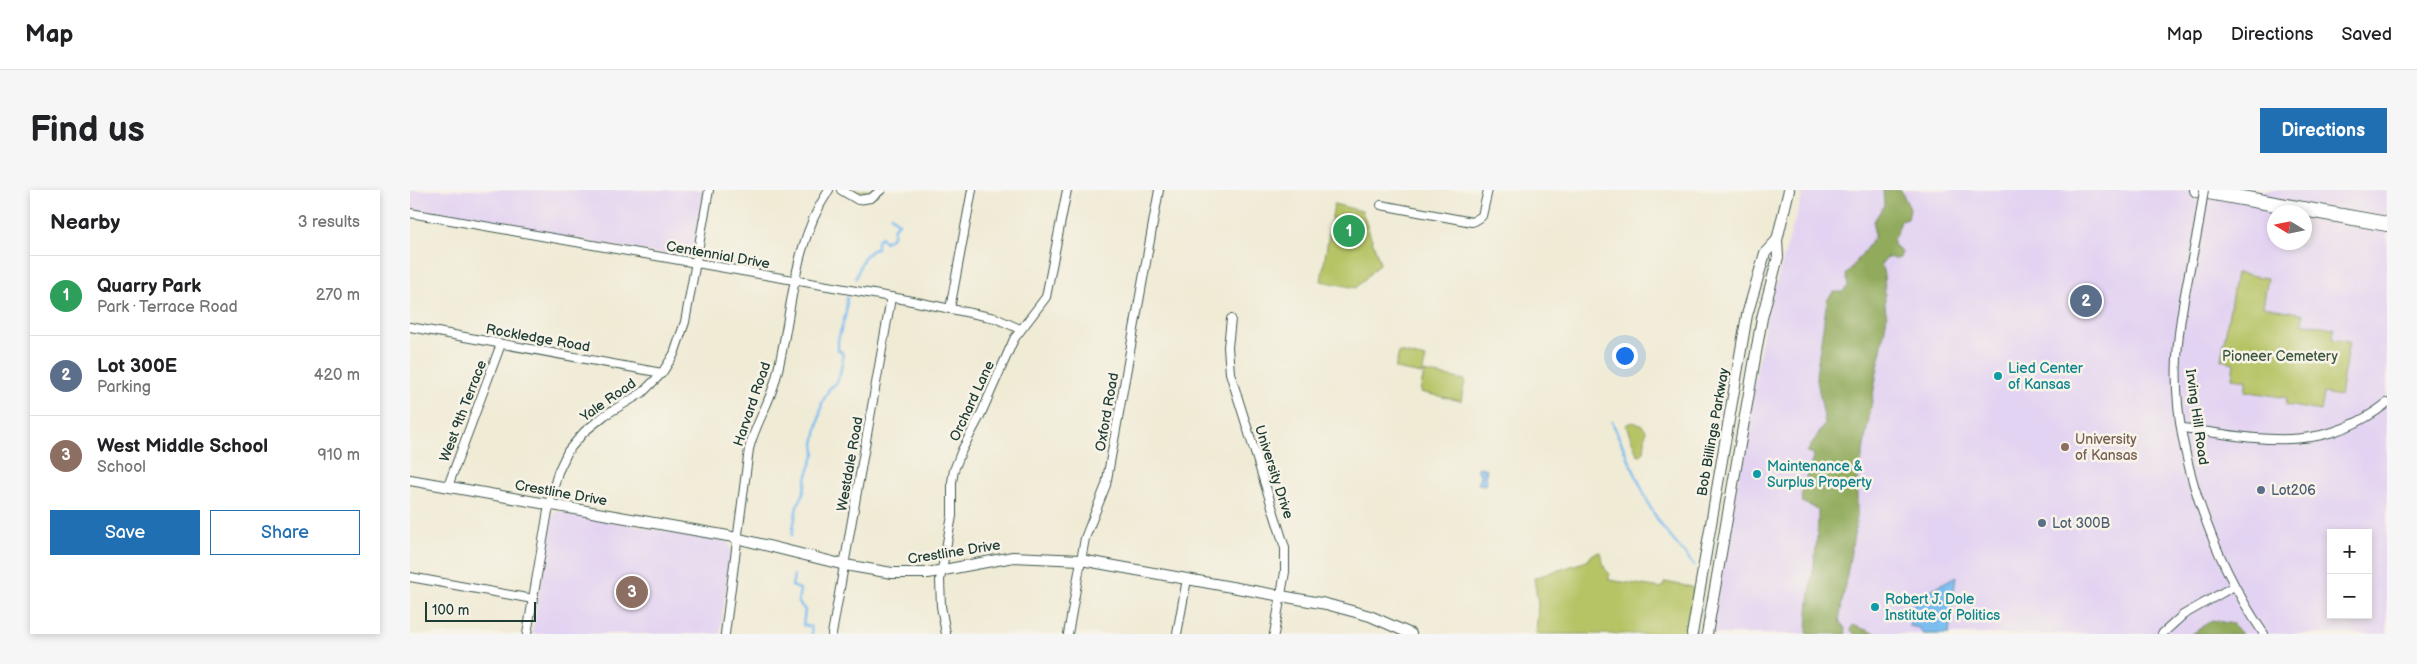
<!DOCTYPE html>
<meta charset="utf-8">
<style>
:root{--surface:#fff;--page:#f6f6f6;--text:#202124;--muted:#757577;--line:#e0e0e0;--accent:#1f6fb2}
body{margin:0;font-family:"Balsamiq Sans",sans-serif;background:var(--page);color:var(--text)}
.controls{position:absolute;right:15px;bottom:15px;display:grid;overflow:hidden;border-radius:0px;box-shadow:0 2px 8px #0003}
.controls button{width:45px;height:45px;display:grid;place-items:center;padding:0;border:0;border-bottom:1px solid var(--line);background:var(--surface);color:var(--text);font:25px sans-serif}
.compass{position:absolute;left:1857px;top:15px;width:45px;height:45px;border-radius:50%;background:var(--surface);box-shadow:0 2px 8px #0003;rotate:280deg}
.scale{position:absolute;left:15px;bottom:12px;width:111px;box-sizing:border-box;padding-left:5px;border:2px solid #1f3d34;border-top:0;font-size:14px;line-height:18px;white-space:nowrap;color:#1f3d34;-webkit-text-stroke:4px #f7f3e8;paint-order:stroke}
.you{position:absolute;left:1214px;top:165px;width:18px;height:18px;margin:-12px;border:4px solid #fff;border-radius:50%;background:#1a73e8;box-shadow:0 0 0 8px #1a73e833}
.badge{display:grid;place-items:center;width:32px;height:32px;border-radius:50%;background:var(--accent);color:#fff;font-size:16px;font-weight:700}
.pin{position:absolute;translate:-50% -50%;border:2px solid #fff;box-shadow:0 1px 5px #0006}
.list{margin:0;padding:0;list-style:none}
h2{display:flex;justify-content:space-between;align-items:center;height:65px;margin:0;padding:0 20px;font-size:21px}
h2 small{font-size:16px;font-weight:400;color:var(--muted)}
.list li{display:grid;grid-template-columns:32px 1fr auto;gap:15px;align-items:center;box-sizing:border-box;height:80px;padding:0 20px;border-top:1px solid var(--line)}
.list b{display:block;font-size:19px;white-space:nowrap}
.list p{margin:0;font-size:16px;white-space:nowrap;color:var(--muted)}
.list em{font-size:16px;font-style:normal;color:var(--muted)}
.actions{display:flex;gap:10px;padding:15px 20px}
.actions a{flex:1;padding:11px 0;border:1px solid var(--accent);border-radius:0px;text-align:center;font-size:18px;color:var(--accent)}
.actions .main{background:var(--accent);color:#fff}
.map{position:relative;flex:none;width:1977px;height:444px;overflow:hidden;border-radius:0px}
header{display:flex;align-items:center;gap:30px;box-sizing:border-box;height:70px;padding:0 25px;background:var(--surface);border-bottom:1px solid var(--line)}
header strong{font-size:24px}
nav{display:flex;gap:28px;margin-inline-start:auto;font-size:18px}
.intro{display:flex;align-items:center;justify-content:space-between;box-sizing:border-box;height:120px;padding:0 30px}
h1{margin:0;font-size:35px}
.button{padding:12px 22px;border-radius:0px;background:var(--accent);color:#fff;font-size:18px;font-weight:700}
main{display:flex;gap:30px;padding:0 30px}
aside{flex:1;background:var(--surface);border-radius:0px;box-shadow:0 2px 8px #0003}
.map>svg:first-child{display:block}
.built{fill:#e3d3f2;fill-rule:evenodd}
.green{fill:#b7c466;stroke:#6b804d}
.forest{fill:#91aa5b;stroke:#587448}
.water{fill:#7bbdf0;stroke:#4d7d92}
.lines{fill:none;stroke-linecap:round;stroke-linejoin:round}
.stream{stroke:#7bbdf0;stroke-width:2.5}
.street-casing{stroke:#3e574c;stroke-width:10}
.secondary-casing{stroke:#3e574c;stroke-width:12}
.highway-casing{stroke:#3e574c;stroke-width:16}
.street{stroke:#fff;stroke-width:8}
.secondary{stroke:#fff;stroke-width:10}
.highway{stroke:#fff;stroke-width:14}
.street-bridge-casing{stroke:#3e574c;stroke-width:10;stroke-linecap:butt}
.street-bridge{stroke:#fff;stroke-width:8}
.culture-dot{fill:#0f9aa8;stroke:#f7f3e8;stroke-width:2}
.education-dot{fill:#8d6e63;stroke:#f7f3e8;stroke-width:2}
.service-dot{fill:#5c6f8a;stroke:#f7f3e8;stroke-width:2}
.labels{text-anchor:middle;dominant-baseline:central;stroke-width:5;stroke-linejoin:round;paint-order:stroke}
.street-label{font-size:14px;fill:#1f3d34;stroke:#f7f3e8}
.park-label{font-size:14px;fill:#3d583e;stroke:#f7f3e8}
.culture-label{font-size:14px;fill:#0d838f;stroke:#f7f3e8;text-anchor:start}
.education-label{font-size:14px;fill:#785e54;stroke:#f7f3e8;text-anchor:start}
.service-label{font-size:14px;fill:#4e5e75;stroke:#f7f3e8;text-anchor:start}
</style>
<header>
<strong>Map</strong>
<nav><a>Map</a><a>Directions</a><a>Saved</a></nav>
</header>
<div class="intro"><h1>Find us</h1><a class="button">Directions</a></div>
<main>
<aside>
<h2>Nearby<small>3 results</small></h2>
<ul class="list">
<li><span class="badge" style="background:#2e9e5b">1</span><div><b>Quarry Park</b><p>Park · Terrace Road</p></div><em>270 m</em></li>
<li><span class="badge" style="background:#5c6f8a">2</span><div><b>Lot 300E</b><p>Parking</p></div><em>420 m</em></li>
<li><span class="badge" style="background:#8d6e63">3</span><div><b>West Middle School</b><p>School</p></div><em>910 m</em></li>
</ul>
<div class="actions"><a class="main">Save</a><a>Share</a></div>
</aside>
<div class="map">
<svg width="1977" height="444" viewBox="0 0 1977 444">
<rect width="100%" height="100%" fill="#f7f3e8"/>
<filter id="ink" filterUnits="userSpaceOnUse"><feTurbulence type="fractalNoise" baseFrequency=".02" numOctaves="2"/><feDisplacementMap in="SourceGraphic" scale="10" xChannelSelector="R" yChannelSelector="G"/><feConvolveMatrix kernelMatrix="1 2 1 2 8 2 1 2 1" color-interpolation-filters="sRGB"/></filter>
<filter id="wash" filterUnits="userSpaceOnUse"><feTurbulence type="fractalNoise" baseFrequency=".0096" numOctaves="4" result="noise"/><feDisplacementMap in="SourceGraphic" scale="20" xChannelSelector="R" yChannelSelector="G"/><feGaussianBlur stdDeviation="1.12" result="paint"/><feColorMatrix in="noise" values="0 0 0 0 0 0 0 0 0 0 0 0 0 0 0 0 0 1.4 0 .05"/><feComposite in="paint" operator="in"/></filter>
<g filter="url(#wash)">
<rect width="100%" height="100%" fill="#f0ebd5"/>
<g class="built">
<polygon points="0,0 294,0 283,61 280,66 273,68 1,19"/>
<path d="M1394 0H1977V444H1301L1356 127ZM1864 22H1894V52H1864ZM1921 343H1958V425H1921Z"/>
<polygon points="146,321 318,352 321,360 310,444 122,444 142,327"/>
</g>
<g class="green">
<polygon points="438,0 465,0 451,6"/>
<polygon points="924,14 952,21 970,73 946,98 911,91"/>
<polygon points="1826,83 1858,88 1853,116 1893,124 1892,133 1924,138 1923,149 1939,152 1930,206 1914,203 1911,221 1876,215 1877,208 1835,201 1837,190 1822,188 1824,173 1811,170"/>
<polygon points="989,162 1016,168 1012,184 985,179"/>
<polygon points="1014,182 1055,190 1051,211 1010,202"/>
<polygon points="1221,232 1231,234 1236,240 1234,262 1231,265 1227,264 1216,235"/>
<polygon points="1190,362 1195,379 1199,383 1199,390 1252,398 1255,392 1282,397 1284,404 1277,444 1126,444 1128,414 1124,388 1177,371 1183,364"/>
</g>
<g class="forest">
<path d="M1473 0H1491L1500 19 1498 29 1491 31 1487 43 1483 49V55L1492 61 1490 68 1486 69 1477 67 1471 74C1478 91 1472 109 1477 126L1447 296V327L1429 431 1435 438 1436 444H1397C1397 402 1409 361 1408 319L1393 313 1391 306 1404 264 1397 262 1415 233 1406 185 1417 110 1423 102H1432L1438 96 1436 85 1464 48V31L1474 15Z"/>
<polygon points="1802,430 1823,434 1832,444 1782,444"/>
<polygon points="1443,435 1467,444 1444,444 1440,440"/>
</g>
<g class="water">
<polygon points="1070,277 1077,279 1075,288 1078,291 1075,295 1068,294 1070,284 1067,279"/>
<polygon points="1546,386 1539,444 1513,444 1509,438 1499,436 1504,409"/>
</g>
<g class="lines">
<g class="stream">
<path d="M446 88C451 74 452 64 467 58V51L471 47 475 52 483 46 484 37 489 33 481 26"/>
<polyline points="1202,232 1240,317 1253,338 1284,375"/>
<polyline points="382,345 387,316 393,305 397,285 405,263 404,254 412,213 419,199 427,192 430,184 433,167 432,162 428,160 428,150 436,123 437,108"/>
<polyline points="384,385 382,396 390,399 388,412 395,420 393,435 401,437 402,444"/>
</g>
</g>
</g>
<g filter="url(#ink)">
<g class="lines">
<g class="street-casing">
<g id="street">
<polyline points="431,0 448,10 461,8 471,0"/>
<polyline points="971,15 1062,32 1072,26 1078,0"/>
<polyline points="0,23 492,109 585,128 610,139"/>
<path d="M1789 33C1781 77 1769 123 1767 168 1762 260 1803 370 1854 444"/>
<polyline points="540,119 562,0"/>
<polyline points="821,129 818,157 820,183 875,358 875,382 864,444"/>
<polyline points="0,137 252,183"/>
<path d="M1773 238C1849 249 1911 265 1977 213"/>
<polyline points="38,296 91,154"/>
<polyline points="0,387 123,409"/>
<polyline points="117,444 139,315 148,282 158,261 174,242 195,225 232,203 252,183 264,164 275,132 299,0"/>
<path d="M315 444 339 259C345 234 360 213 366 188 383 124 381 57 419 0"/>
<polyline points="422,444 481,108"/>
<polyline points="536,444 531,416 530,390 542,326 542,292 544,280 552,260 570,226 604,149 636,107 657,0"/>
<polyline points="658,444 675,348 696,295 749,0"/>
<polyline points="767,444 777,389"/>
<polyline points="1752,444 1773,425 1824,396"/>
</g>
</g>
<g class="secondary-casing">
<g id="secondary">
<polyline points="0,290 318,346 435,375 482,383 518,383 603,367 671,370 916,414 960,426 1001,444"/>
<polyline points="1282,444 1337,125 1355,63 1367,50"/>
<polyline points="1297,444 1352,128 1368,67 1367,50 1379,0"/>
</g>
</g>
<g class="highway-casing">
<polyline id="highway" points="1787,0 1977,34"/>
</g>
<use href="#street" class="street"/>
<use href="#secondary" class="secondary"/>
<use href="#highway" class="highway"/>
<g class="street-bridge-casing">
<polyline id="street-bridge" points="1789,33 1794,0"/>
</g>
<use href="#street-bridge" class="street-bridge"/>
</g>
</g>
<g class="culture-dot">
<circle cx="1588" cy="186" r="5"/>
<circle cx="1347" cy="284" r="5"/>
<circle cx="1465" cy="417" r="5"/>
</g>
<circle class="education-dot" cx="1655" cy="257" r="5"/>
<g class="service-dot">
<circle cx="1851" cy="300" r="5"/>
<circle cx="1632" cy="333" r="5"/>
</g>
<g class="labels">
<g class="street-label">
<text transform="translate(308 65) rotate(10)">Centennial Drive</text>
<text transform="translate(128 148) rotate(10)">Rockledge Road</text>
<text transform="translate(198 210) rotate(-35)">Yale Road</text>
<text transform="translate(562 211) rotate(-65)">Orchard Lane</text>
<text transform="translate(342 214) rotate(-71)">Harvard Road</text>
<text transform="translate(53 221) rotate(-69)">West 9th Terrace</text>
<text transform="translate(697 222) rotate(-80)">Oxford Road</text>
<text transform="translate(1787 227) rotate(82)">Irving Hill Road</text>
<text transform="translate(1303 242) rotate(-80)">Bob Billings Parkway</text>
<text transform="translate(440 274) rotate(-80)">Westdale Road</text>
<text transform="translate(864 282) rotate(72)">University Drive</text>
<text transform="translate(151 303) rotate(10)">Crestline Drive</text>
<text transform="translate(544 362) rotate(-9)">Crestline Drive</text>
</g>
<g class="park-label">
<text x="1870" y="166">Pioneer Cemetery</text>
</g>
<g class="culture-label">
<text x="1598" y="178">Lied Center<tspan x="1598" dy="16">of Kansas</tspan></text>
<text x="1357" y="276">Maintenance &amp;<tspan x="1357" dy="16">Surplus Property</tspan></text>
<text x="1475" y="409">Robert J. Dole<tspan x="1475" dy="16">Institute of Politics</tspan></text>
</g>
<g class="education-label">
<text x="1665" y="249">University<tspan x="1665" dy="16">of Kansas</tspan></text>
</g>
<g class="service-label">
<text x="1861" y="300">Lot206</text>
<text x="1642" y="333">Lot 300B</text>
</g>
</g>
</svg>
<div class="controls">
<button>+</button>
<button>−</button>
</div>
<svg class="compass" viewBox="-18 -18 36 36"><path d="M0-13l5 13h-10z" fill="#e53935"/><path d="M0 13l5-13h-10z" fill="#757577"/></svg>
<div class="scale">100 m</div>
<div class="you"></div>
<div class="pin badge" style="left:939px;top:41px;background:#2e9e5b">1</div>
<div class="pin badge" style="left:1676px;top:111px;background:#5c6f8a">2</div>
<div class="pin badge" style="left:222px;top:402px;background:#8d6e63">3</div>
</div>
</main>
